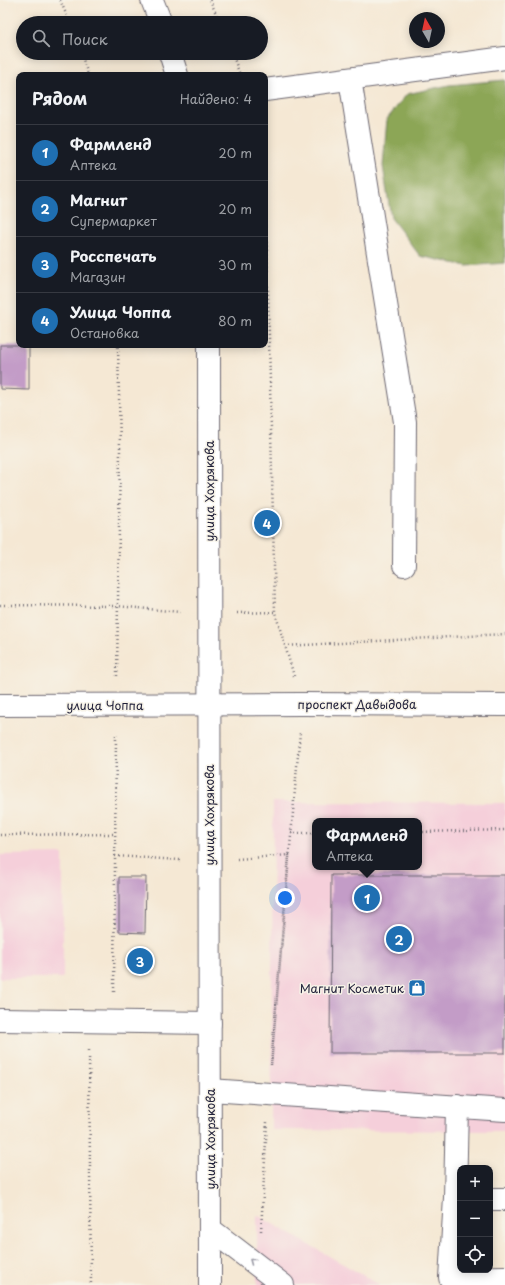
<!DOCTYPE html>
<html lang="ru">
<meta charset="utf-8">
<style>
:root{--surface:#171b24;--page:#20242c;--text:#f1f3f6;--muted:#9ea1a6;--line:#363941;--accent:#1f6fb2}
body{margin:0;font-family:"Playpen Sans",sans-serif;background:var(--page);color:var(--text)}
.controls{position:absolute;right:12px;bottom:12px;display:grid;overflow:hidden;border-radius:8px;box-shadow:0 2px 10px #0003}
.controls button{width:36px;height:36px;display:grid;place-items:center;padding:0;border:0;border-bottom:1px solid var(--line);background:var(--surface);color:var(--text);font:20px sans-serif}
.compass{position:absolute;left:409px;top:12px;width:36px;height:36px;border-radius:50%;background:var(--surface);box-shadow:0 2px 10px #0003;rotate:351deg}
.you{position:absolute;left:285px;top:898px;width:14px;height:14px;margin:-10px;border:3px solid #fff;border-radius:50%;background:#1a73e8;box-shadow:0 0 0 6px #1a73e833}
.badge{display:grid;place-items:center;width:26px;height:26px;border-radius:50%;background:var(--accent);color:#fff;font-size:13px;font-weight:700}
.pin{position:absolute;translate:-50% -50%;border:2px solid #fff;box-shadow:0 1px 4px #0006}
.popup{position:absolute;left:312px;top:818px;width:110px;height:52px;box-sizing:border-box;display:grid;place-content:center;border-radius:8px;background:var(--surface);filter:drop-shadow(0 1px 3px #0005);font-size:13px;white-space:nowrap;color:var(--muted)}
.popup b{font-size:15px;color:var(--text)}
.popup::after{content:'';position:absolute;left:50%;top:100%;margin-left:-8px;border:8px solid transparent;border-top-color:var(--surface)}
.list{margin:0;padding:0;list-style:none}
h2{display:flex;justify-content:space-between;align-items:center;height:52px;margin:0;padding:0 16px;font-size:17px}
h2 small{font-size:13px;font-weight:400;color:var(--muted)}
.list li{display:grid;grid-template-columns:26px 1fr auto;gap:12px;align-items:center;box-sizing:border-box;height:56px;padding:0 16px;border-top:1px solid var(--line)}
.list b{display:block;font-size:15px;white-space:nowrap}
.list p{margin:0;font-size:13px;white-space:nowrap;color:var(--muted)}
.list em{font-size:13px;font-style:normal;color:var(--muted)}
.icon{flex:none;width:22px;height:22px;fill:none;stroke:currentColor;stroke-width:2;stroke-linecap:round;stroke-linejoin:round}
.map{position:relative;flex:none;width:505px;height:1285px;overflow:hidden}
.search{position:absolute;background:var(--surface);box-shadow:0 2px 10px #0003;left:16px;top:16px;width:252px;height:44px;display:flex;align-items:center;gap:10px;box-sizing:border-box;padding:0 14px;border-radius:22px;color:var(--muted);font-size:15px}
.panel{position:absolute;background:var(--surface);box-shadow:0 2px 10px #0003;left:16px;top:72px;width:252px;height:276px;border-radius:8px}
.map>svg:first-child{display:block}
.built{fill:#f5cfda;fill-rule:evenodd}
.forest{fill:#8ca657;stroke:#576449}
.building{fill:#c39cc7}
.lines{fill:none;stroke-linecap:round;stroke-linejoin:round}
.minor-casing{stroke:#6c6771;stroke-width:24}
.major-casing{stroke:#6c6771;stroke-width:24}
.path{stroke:#6c6771;stroke-width:2.5;stroke-dasharray:1 3;stroke-linecap:butt}
.minor{stroke:#fff;stroke-width:22}
.major{stroke:#fff;stroke-width:22}
.oneway{stroke:#9c9ca7}
.labels{text-anchor:middle;dominant-baseline:central;stroke-width:3;stroke-linejoin:round;paint-order:stroke}
.street-label{font-size:12px;fill:#22223b;stroke:#f7f3e8}
.poi-label{font-size:12px;fill:#22223b;stroke:#f7f3e8;text-anchor:end}
</style>
<div class="map">
<svg width="505" height="1285" viewBox="0 0 505 1285">
<rect width="100%" height="100%" fill="#f7f3e8"/>
<filter id="ink" filterUnits="userSpaceOnUse"><feTurbulence type="fractalNoise" baseFrequency=".025" numOctaves="2"/><feDisplacementMap in="SourceGraphic" scale="8" xChannelSelector="R" yChannelSelector="G"/><feConvolveMatrix kernelMatrix="1 2 1 2 8 2 1 2 1" color-interpolation-filters="sRGB"/></filter>
<filter id="wash" filterUnits="userSpaceOnUse"><feTurbulence type="fractalNoise" baseFrequency=".012" numOctaves="4" result="noise"/><feDisplacementMap in="SourceGraphic" scale="16" xChannelSelector="R" yChannelSelector="G"/><feGaussianBlur stdDeviation="0.9" result="paint"/><feColorMatrix in="noise" values="0 0 0 0 0 0 0 0 0 0 0 0 0 0 0 0 0 1.4 0 .05"/><feComposite in="paint" operator="in"/></filter>
<g filter="url(#wash)">
<rect width="100%" height="100%" fill="#f5e8d4"/>
<g class="built">
<path d="M273 802 505 803V1131L271 1130ZM315 821H419V867H315Z"/>
<polygon points="63,854 63,978 0,978 0,855"/>
<polygon points="257,1215 380,1285 257,1285"/>
</g>
<polygon class="forest" points="505,80 505,263 467,266 420,256 391,218 383,166 387,119 407,94 449,85"/>
<g id="blocks">
<g class="building">
<polygon points="0,345 29,345 29,390 0,389"/>
<polygon points="331,875 505,875 505,1053 330,1053"/>
<polygon points="119,877 146,877 145,933 119,932"/>
</g>
</g>
</g>
<g filter="url(#ink)">
<use href="#blocks" fill-opacity="0" stroke="#6c6771" stroke-width="1"/>
<g class="lines">
<g class="minor-casing">
<g id="minor">
<polyline points="350,79 405,422 404,565"/>
<polyline points="265,90 505,58"/>
<polyline points="0,705 302,704 505,705"/>
<polyline points="0,1020 210,1023"/>
<polyline points="210,1090 505,1110"/>
<polyline points="457,1106 455,1198 450,1278 505,1277"/>
<polyline points="490,1199 505,1199"/>
<polyline points="210,1229 283,1285"/>
</g>
</g>
<g class="major-casing">
<g id="major">
<polyline points="152,0 161,23"/>
<polyline points="170,53 177,75"/>
<polyline points="209,345 210,1285"/>
</g>
</g>
<g class="path">
<polyline points="60,0 70,23"/>
<polyline points="210,0 220,23"/>
<polyline points="81,53 88,75"/>
<polyline points="232,53 240,75"/>
<polyline points="265,226 267,245 275,612 294,676"/>
<polyline points="0,605 117,606 180,612"/>
<polyline points="237,613 275,612"/>
<polyline points="285,646 505,634"/>
<polyline points="117,676 120,449 118,345"/>
<polyline points="419,832 505,830"/>
<polyline points="291,833 315,833"/>
<polyline points="0,835 115,834"/>
<polyline points="115,856 180,860"/>
<polyline points="237,859 289,855 271,1066"/>
<polyline points="114,992 116,733"/>
<polyline points="89,1050 91,1285"/>
<polyline points="271,1065 300,732"/>
<polyline points="261,1231 267,1122"/>
</g>
<use href="#minor" class="minor"/>
<use href="#major" class="major"/>
</g>
<defs><path id="oneway-chevron" d="M-2-3.5L2.5 0L-2 3.5" fill="none" stroke-width="1.6" stroke-linecap="round" stroke-linejoin="round"/></defs>
<use class="oneway" href="#oneway-chevron" transform="translate(252 1261) rotate(-143)"/>
</g>
<defs>
<g id="shop-square" transform="scale(0.9)"><rect x="-9" y="-9" width="18" height="18" rx="4" fill="#1f6fb2" stroke="#f7f3e8"/><path d="M-5-2.5h2.3a2.7 3.5 0 0 1 5.4 0H5L5.5 6h-11ZM-1.5-2.5h3a1.5 2.3 0 0 0-3 0Z" fill="#fff"/></g>
</defs>
<g fill-rule="evenodd">
<use href="#shop-square" x="417" y="988"/>
</g>
<g class="labels">
<g class="street-label">
<text transform="translate(209 491) rotate(-90)">улица Хохрякова</text>
<text x="357" y="704">проспект Давыдова</text>
<text x="105" y="705">улица Чоппа</text>
<text transform="translate(209 815) rotate(-90)">улица Хохрякова</text>
<text transform="translate(210 1139) rotate(-90)">улица Хохрякова</text>
</g>
<g class="poi-label">
<text x="404" y="988">Магнит Косметик</text>
</g>
</g>
</svg>
<div class="controls">
<button>+</button>
<button>−</button>
<button><svg class="icon" aria-label="locate" viewBox="0 0 24 24"><circle cx="12" cy="12" r="6"/><path d="M12 2v4M12 18v4M2 12h4M18 12h4"/></svg></button>
</div>
<svg class="compass" viewBox="-18 -18 36 36"><path d="M0-13l5 13h-10z" fill="#e53935"/><path d="M0 13l5-13h-10z" fill="#9ea1a6"/></svg>
<div class="you"></div>
<div class="pin badge" style="left:367px;top:898px">1</div>
<div class="popup"><b>Фармленд</b>Аптека</div>
<div class="pin badge" style="left:399px;top:939px">2</div>
<div class="pin badge" style="left:140px;top:961px">3</div>
<div class="pin badge" style="left:267px;top:523px">4</div>
<div class="search"><svg class="icon" aria-label="search" viewBox="0 0 24 24"><circle cx="10" cy="10" r="6"/><path d="M15 15l6 6"/></svg>Поиск</div>
<section class="panel">
<h2>Рядом<small>Найдено: 4</small></h2>
<ul class="list">
<li><span class="badge">1</span><div><b>Фармленд</b><p>Аптека</p></div><em>20 m</em></li>
<li><span class="badge">2</span><div><b>Магнит</b><p>Супермаркет</p></div><em>20 m</em></li>
<li><span class="badge">3</span><div><b>Росспечать</b><p>Магазин</p></div><em>30 m</em></li>
<li><span class="badge">4</span><div><b>Улица Чоппа</b><p>Остановка</p></div><em>80 m</em></li>
</ul>
</section>
</div>
